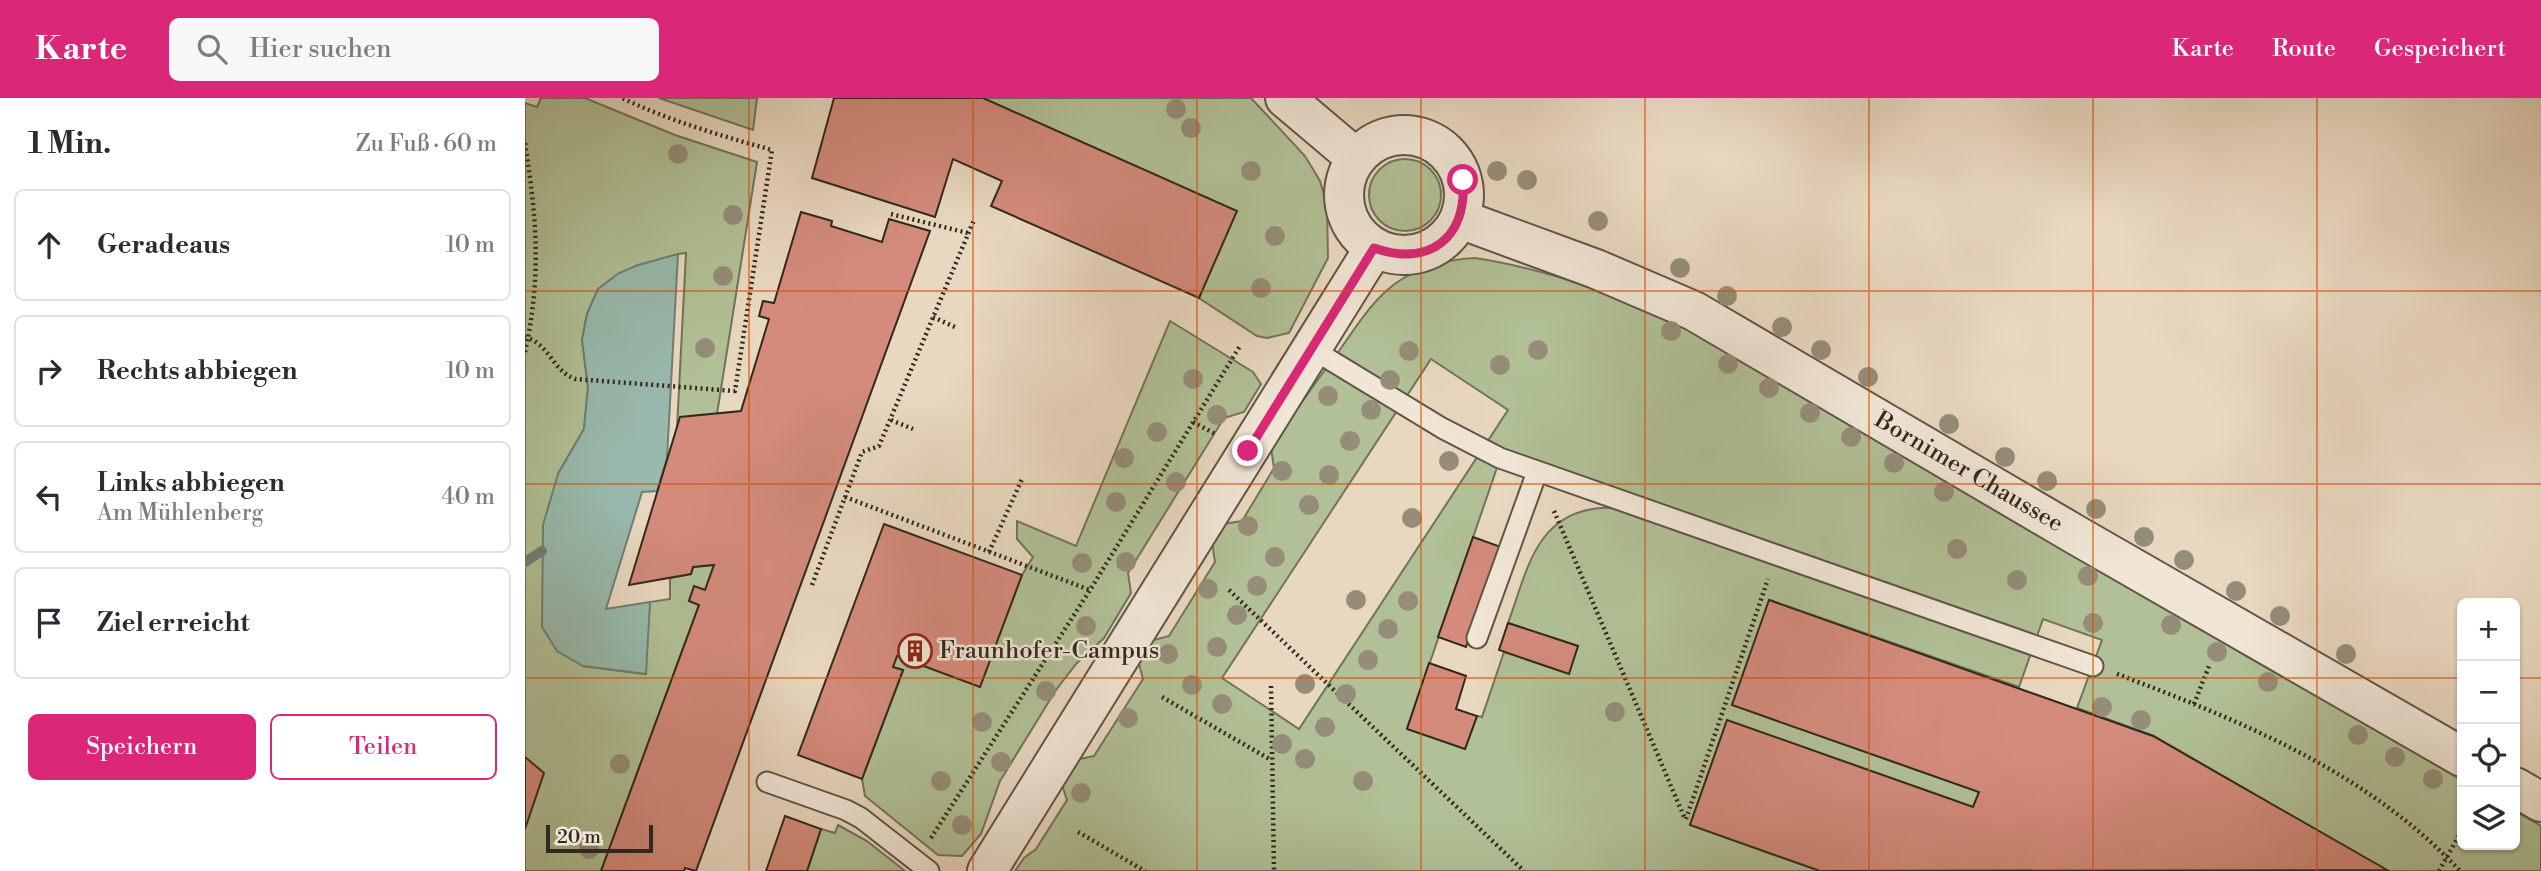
<!DOCTYPE html>
<html lang="de">
<meta charset="utf-8">
<style>
:root{--surface:#fff;--page:#f7f7f7;--text:#2b2b33;--muted:#7c7c81;--line:#e1e1e2;--accent:#db2777}
body{margin:0;font-family:"Libre Bodoni",serif;background:var(--page);color:var(--text)}
.controls{position:absolute;right:21px;bottom:21px;display:grid;overflow:hidden;border-radius:10px;box-shadow:0 2px 5px #0004}
.controls button{width:63px;height:63px;display:grid;place-items:center;padding:0;border:0;border-bottom:2px solid var(--line);background:var(--surface);color:var(--text);font:35px sans-serif}
.scale{position:absolute;left:21px;bottom:18px;width:107px;box-sizing:border-box;padding-left:7px;border:4px solid #31291f;border-top:0;font-size:19px;line-height:24px;white-space:nowrap;color:#31291f;-webkit-text-stroke:5px #f1e6d6;paint-order:stroke}
.stop{position:absolute;width:21px;height:21px;margin:-16px;border:5px solid #db2777;border-radius:50%;background:#fff}
.stop.end{background:#db2777;border-color:#fff;box-shadow:0 2px 7px #0008}
.list{margin:0;padding:0;list-style:none}
h2{display:flex;justify-content:space-between;align-items:center;height:91px;margin:0;padding:0 28px;font-size:30px}
h2 small{font-size:23px;font-weight:400;color:var(--muted)}
.list li{display:grid;grid-template-columns:46px 1fr auto;gap:21px;align-items:center;box-sizing:border-box;height:112px;margin:0 14px 14px;padding:0 14px;border:2px solid var(--line);border-radius:10px}
.list b{display:block;font-size:26px;white-space:nowrap}
.list p{margin:0;font-size:23px;white-space:nowrap;color:var(--muted)}
.list em{font-size:23px;font-style:normal;color:var(--muted)}
.actions{display:flex;gap:14px;padding:21px 28px}
.actions a{flex:1;padding:16px 0;border:2px solid var(--accent);border-radius:10px;text-align:center;font-size:24px;color:var(--accent)}
.actions .main{background:var(--accent);color:#fff}
.icon{flex:none;width:38px;height:38px;fill:none;stroke:currentColor;stroke-width:2;stroke-linecap:round;stroke-linejoin:round}
.map{position:relative;flex:none;width:2016px;height:773px;overflow:hidden}
header{display:flex;align-items:center;gap:42px;box-sizing:border-box;height:98px;padding:0 35px;background:var(--accent);color:#fff}
header strong{font-size:33px}
nav{display:flex;gap:38px;margin-inline-start:auto;font-size:24px}
.search{width:490px;height:63px;background:var(--page);display:flex;align-items:center;gap:18px;box-sizing:border-box;padding:0 24px;border-radius:10px;color:var(--muted);font-size:26px}
main{display:flex}
aside{flex:1;background:var(--surface)}
.map>svg:first-child{display:block}
.green{fill:#b1c096;stroke:#71745a;stroke-width:2;fill-rule:evenodd}
.water{fill:#98baad;stroke:#6f8074;stroke-width:2}
.lines{fill:none;stroke-linecap:round;stroke-linejoin:round}
.stream{stroke:#6f8074;stroke-width:10}
.building{fill:#d48b7c;stroke:#31291f;stroke-width:2}
.service-casing{stroke:#5f5547;stroke-width:23}
.minor-casing{stroke:#5f5547;stroke-width:42}
.tertiary-casing{stroke:#5f5547;stroke-width:42}
.path{stroke:#31291f;stroke-width:4.5;stroke-dasharray:2 3.5;stroke-linecap:butt}
.service{stroke:#f1e6d6;stroke-width:19}
.minor{stroke:#f1e6d6;stroke-width:38}
.tertiary{stroke:#f1e6d6;stroke-width:38}
.tree{fill:#958d78}
.route{stroke:#db2777;stroke-width:9}
.grid{fill:none;stroke:#cd520f;stroke-width:2;stroke-opacity:0.55}
.labels{text-anchor:middle;dominant-baseline:central;stroke-width:5;stroke-linejoin:round;paint-order:stroke}
.street-label{font-size:24px;fill:#31291f;stroke:#f1e6d6}
.poi-label{font-size:24px;fill:#31291f;stroke:#f1e6d6;text-anchor:start}
</style>
<header>
<strong>Karte</strong>
<div class="search"><svg class="icon" aria-label="search" viewBox="0 0 24 24"><circle cx="10" cy="10" r="6"/><path d="M15 15l6 6"/></svg>Hier suchen</div>
<nav><a>Karte</a><a>Route</a><a>Gespeichert</a></nav>
</header>
<main>
<aside>
<h2>1 Min.<small>Zu Fuß · 60 m</small></h2>
<ul class="list">
<li><svg class="icon" aria-label="ahead" viewBox="0 0 24 24"><path d="M12 20V5M6 11l6-6 6 6"/></svg><div><b>Geradeaus</b></div><em>10 m</em></li>
<li><svg class="icon" aria-label="right" viewBox="0 0 24 24"><path d="M7 20v-9h11M14 6l5 5-5 5"/></svg><div><b>Rechts abbiegen</b></div><em>10 m</em></li>
<li><svg class="icon" aria-label="left" viewBox="0 0 24 24"><path d="M17 20v-9H6M10 6l-5 5 5 5"/></svg><div><b>Links abbiegen</b><p>Am Mühlenberg</p></div><em>40 m</em></li>
<li><svg class="icon" aria-label="arrive" viewBox="0 0 24 24"><path d="M6 21V4h12l-3 4 3 4H6"/></svg><div><b>Ziel erreicht</b></div></li>
</ul>
<div class="actions"><a class="main">Speichern</a><a>Teilen</a></div>
</aside>
<div class="map">
<svg width="2016" height="773" viewBox="0 0 2016 773">
<rect width="100%" height="100%" fill="#e9d8c0"/>
<filter id="stains"><feTurbulence type="fractalNoise" baseFrequency=".00286" numOctaves="4"/><feColorMatrix values="0 0 0 0 .2 0 0 0 0 .09 0 0 0 0 .02 0 0 0 .5 -.17"/></filter>
<radialGradient id="worn" r=".72"><stop offset=".6" stop-color="#630" stop-opacity="0"/><stop offset="1" stop-color="#630" stop-opacity=".3"/></radialGradient>
<g class="green">
<polygon points="16,0 60,0 150,37 232,64 192,316 152,330 161,155 153,156 73,191 62,216 57,242 63,289 59,331 33,376 58,568 120,576 125,504 145,501 145,480 166,476 168,469 189,467 180,492 169,489 164,503 174,507 76,773 0,773 0,5 12,9"/>
<polygon points="134,0 232,0 228,32"/>
<polygon points="458,0 726,0 780,58 795,83 802,107 803,160 764,235 742,240 732,238 674,200 711,113"/>
<circle cx="880" cy="97" r="36"/>
<path d="M950 160C1017 170 1085 194 1148 220L1937 682V747H1990V713L2016 728V773H1862L1629 638 1552 610 1577 542 1518 521 1494 589 1245 502 1207 607 1454 694 1448 709 1202 622 1165 727 1295 773H490L499 760 511 751 542 702 536 684 550 662 569 658 618 581 613 562 625 543 644 538 690 464 687 444 698 426 717 423 749 370 746 350C767 317 790 285 814 253 828 233 842 211 860 194 883 172 920 161 950 160ZM906 261 983 312 774 631 697 580ZM975 361 1120 413C1106 412 1091 409 1076 410 1010 415 1002 474 983 525L1053 548 1044 575 979 554 957 619 952 618 940 651 882 631Z"/>
<polygon points="645,223 728,274 736,286 719,314 699,320 603,475 606,495 579,540 551,566 531,592 475,683 456,736 437,758 413,757 340,698 337,681 378,573 368,569 372,558 455,589 497,477 508,459 492,441 492,423 551,448"/>
<polygon points="313,727 342,743 380,773 282,773 296,731 310,735"/>
</g>
<polygon class="water" points="153,156 142,360 132,393 117,394 81,511 125,504 121,576 58,568 32,553 17,529 18,427 33,376 59,331 63,289 57,242 62,216 73,191 94,175 113,167"/>
<g class="lines">
<polyline class="stream" points="0,464 17,453"/>
</g>
<g class="building">
<polygon points="309,0 458,0 712,113 674,200 466,108 477,83 428,61 410,119 287,80"/>
<polygon points="276,114 307,123 306,128 357,144 364,121 405,133 171,773 160,770 159,773 76,773 174,507 164,503 169,488 180,492 189,467 168,469 166,476 104,487 155,319 216,313 244,221 234,218 238,203 249,205"/>
<polygon points="359,426 497,477 455,589 372,558 368,569 378,572 337,681 273,657"/>
<polygon points="948,439 976,449 941,549 913,539"/>
<polygon points="1244,502 1628,638 1862,772 1295,773 1165,727 1202,622 1448,709 1454,694 1207,607"/>
<polygon points="983,525 1053,548 1044,576 974,552"/>
<polygon points="904,565 941,578 931,611 952,618 940,651 882,631"/>
<polygon points="0,659 19,675 0,731"/>
<polygon points="260,718 296,731 282,773 241,773"/>
</g>
<g class="lines">
<g class="service-casing">
<g id="service">
<polyline points="787,251 917,330 975,360 1568,568"/>
<polyline points="952,540 1012,374"/>
<polyline points="242,684 321,712 336,720 404,773"/>
</g>
</g>
<g class="minor-casing">
<polyline id="minor" points="462,773 849,150"/>
</g>
<g class="tertiary-casing">
<g id="tertiary">
<polyline points="760,0 831,60"/>
<circle cx="879" cy="97" r="60"/>
<path id="s1" d="M935 121 1071 171 1169 213 1551 437 1937 659"/>
<polyline points="1990,689 2016,704"/>
</g>
</g>
<g class="path">
<path d="M0 45C11 116 16 169 3 240L0 239"/>
<polyline points="366,116 443,135"/>
<polyline points="408,219 432,230"/>
<path d="M0 254 3 240C25 248 28 273 50 281L210 293 247 52C197 38 145 23 97 0"/>
<polyline points="366,322 388,331"/>
<polyline points="668,324 692,337"/>
<polyline points="320,399 565,492"/>
<polyline points="1029,413 1160,721"/>
<polyline points="464,454 498,379"/>
<polyline points="287,487 337,354 354,348 449,122"/>
<polyline points="704,492 999,773"/>
<path d="M1592 576C1716 623 1843 674 1935 773"/>
<polyline points="746,588 749,773"/>
<polyline points="637,599 746,662"/>
<polyline points="1669,606 1684,568"/>
<polyline points="1161,721 1243,481"/>
<polyline points="553,734 620,773"/>
<polyline points="406,740 565,492 715,248"/>
<polyline points="1914,773 1937,732"/>
</g>
<use href="#service" class="service"/>
<use href="#minor" class="minor"/>
<use href="#tertiary" class="tertiary"/>
</g>
<g class="tree">
<circle cx="651" cy="11" r="10"/>
<circle cx="666" cy="30" r="10"/>
<circle cx="153" cy="56" r="10"/>
<circle cx="726" cy="73" r="10"/>
<circle cx="972" cy="73" r="10"/>
<circle cx="1002" cy="82" r="10"/>
<circle cx="208" cy="117" r="10"/>
<circle cx="1073" cy="123" r="10"/>
<circle cx="750" cy="138" r="10"/>
<circle cx="1155" cy="170" r="10"/>
<circle cx="198" cy="178" r="10"/>
<circle cx="736" cy="190" r="10"/>
<circle cx="1202" cy="198" r="10"/>
<circle cx="1257" cy="229" r="10"/>
<circle cx="1146" cy="233" r="10"/>
<circle cx="180" cy="250" r="10"/>
<circle cx="1013" cy="252" r="10"/>
<circle cx="1296" cy="252" r="10"/>
<circle cx="884" cy="253" r="10"/>
<circle cx="1203" cy="266" r="10"/>
<circle cx="975" cy="267" r="10"/>
<circle cx="1343" cy="279" r="10"/>
<circle cx="668" cy="281" r="10"/>
<circle cx="865" cy="282" r="10"/>
<circle cx="1244" cy="290" r="10"/>
<circle cx="803" cy="298" r="10"/>
<circle cx="846" cy="312" r="10"/>
<circle cx="1285" cy="315" r="10"/>
<circle cx="692" cy="317" r="10"/>
<circle cx="1424" cy="326" r="10"/>
<circle cx="632" cy="334" r="10"/>
<circle cx="1326" cy="339" r="10"/>
<circle cx="825" cy="343" r="10"/>
<circle cx="1480" cy="359" r="10"/>
<circle cx="599" cy="360" r="10"/>
<circle cx="924" cy="363" r="10"/>
<circle cx="1369" cy="365" r="10"/>
<circle cx="757" cy="373" r="10"/>
<circle cx="804" cy="377" r="10"/>
<circle cx="1522" cy="383" r="10"/>
<circle cx="651" cy="384" r="10"/>
<circle cx="1419" cy="394" r="10"/>
<circle cx="591" cy="404" r="10"/>
<circle cx="784" cy="407" r="10"/>
<circle cx="1571" cy="411" r="10"/>
<circle cx="887" cy="420" r="10"/>
<circle cx="723" cy="428" r="10"/>
<circle cx="1619" cy="439" r="10"/>
<circle cx="1432" cy="451" r="10"/>
<circle cx="750" cy="459" r="10"/>
<circle cx="1659" cy="462" r="10"/>
<circle cx="601" cy="464" r="10"/>
<circle cx="557" cy="465" r="10"/>
<circle cx="1563" cy="478" r="10"/>
<circle cx="1492" cy="482" r="10"/>
<circle cx="732" cy="488" r="10"/>
<circle cx="683" cy="491" r="10"/>
<circle cx="1711" cy="493" r="10"/>
<circle cx="831" cy="502" r="10"/>
<circle cx="883" cy="503" r="10"/>
<circle cx="712" cy="517" r="10"/>
<circle cx="1755" cy="518" r="10"/>
<circle cx="1568" cy="525" r="10"/>
<circle cx="1646" cy="527" r="10"/>
<circle cx="561" cy="528" r="10"/>
<circle cx="863" cy="531" r="10"/>
<circle cx="692" cy="549" r="10"/>
<circle cx="1692" cy="554" r="10"/>
<circle cx="643" cy="556" r="10"/>
<circle cx="1821" cy="556" r="10"/>
<circle cx="843" cy="562" r="10"/>
<circle cx="1743" cy="584" r="10"/>
<circle cx="780" cy="586" r="10"/>
<circle cx="667" cy="587" r="10"/>
<circle cx="521" cy="593" r="10"/>
<circle cx="821" cy="596" r="10"/>
<circle cx="697" cy="606" r="10"/>
<circle cx="1577" cy="609" r="10"/>
<circle cx="1090" cy="614" r="10"/>
<circle cx="603" cy="620" r="10"/>
<circle cx="1616" cy="622" r="10"/>
<circle cx="457" cy="624" r="10"/>
<circle cx="800" cy="629" r="10"/>
<circle cx="1833" cy="637" r="10"/>
<circle cx="757" cy="646" r="10"/>
<circle cx="1870" cy="659" r="10"/>
<circle cx="780" cy="661" r="10"/>
<circle cx="476" cy="664" r="10"/>
<circle cx="95" cy="666" r="10"/>
<circle cx="1908" cy="681" r="10"/>
<circle cx="416" cy="683" r="10"/>
<circle cx="838" cy="683" r="10"/>
<circle cx="556" cy="695" r="10"/>
<circle cx="437" cy="727" r="10"/>
<circle cx="64" cy="751" r="10"/>
</g>
<g class="lines">
<path class="route" d="M723 353 849 150C904 169 942 141 938 82"/>
</g>
<path class="grid" d="M224 0V773M448 0V773M672 0V773M896 0V773M1120 0V773M1344 0V773M1568 0V773M1792 0V773M0 193H2016M0 386H2016M0 580H1937M1990 580H2016"/>
<defs>
<g id="building-ring" transform="scale(1.75)"><circle r="9.5" fill="#f1e6d6" stroke="#8f2418" stroke-width="1.5"/><path d="M-4-6H4V6H1V3H-1V6H-4ZM-2.5-4.3h1.7v1.8h-1.7ZM.8-4.3h1.7v1.8H.8ZM-2.5-1h1.7V.8h-1.7ZM.8-1h1.7V.8H.8Z" fill="#8f2418"/></g>
</defs>
<g fill-rule="evenodd">
<use href="#building-ring" x="390" y="553"/>
</g>
<g class="labels">
<g class="street-label">
<text stroke="none"><textPath href="#s1" startOffset="570">Bornimer Chaussee</textPath></text>
</g>
<g class="poi-label">
<text x="414" y="553">Fraunhofer-Campus</text>
</g>
</g>
<rect width="100%" height="100%" filter="url(#stains)"/>
<rect width="100%" height="100%" fill="url(#worn)"/>
</svg>
<div class="controls">
<button>+</button>
<button>−</button>
<button><svg class="icon" aria-label="locate" viewBox="0 0 24 24"><circle cx="12" cy="12" r="6"/><path d="M12 2v4M12 18v4M2 12h4M18 12h4"/></svg></button>
<button><svg class="icon" aria-label="layers" viewBox="0 0 24 24"><path d="M12 4l9 5-9 5-9-5zM3 14l9 5 9-5"/></svg></button>
</div>
<div class="scale">20 m</div>
<div class="stop" style="left:938px;top:82px"></div>
<div class="stop end" style="left:723px;top:353px"></div>
</div>
</main>
